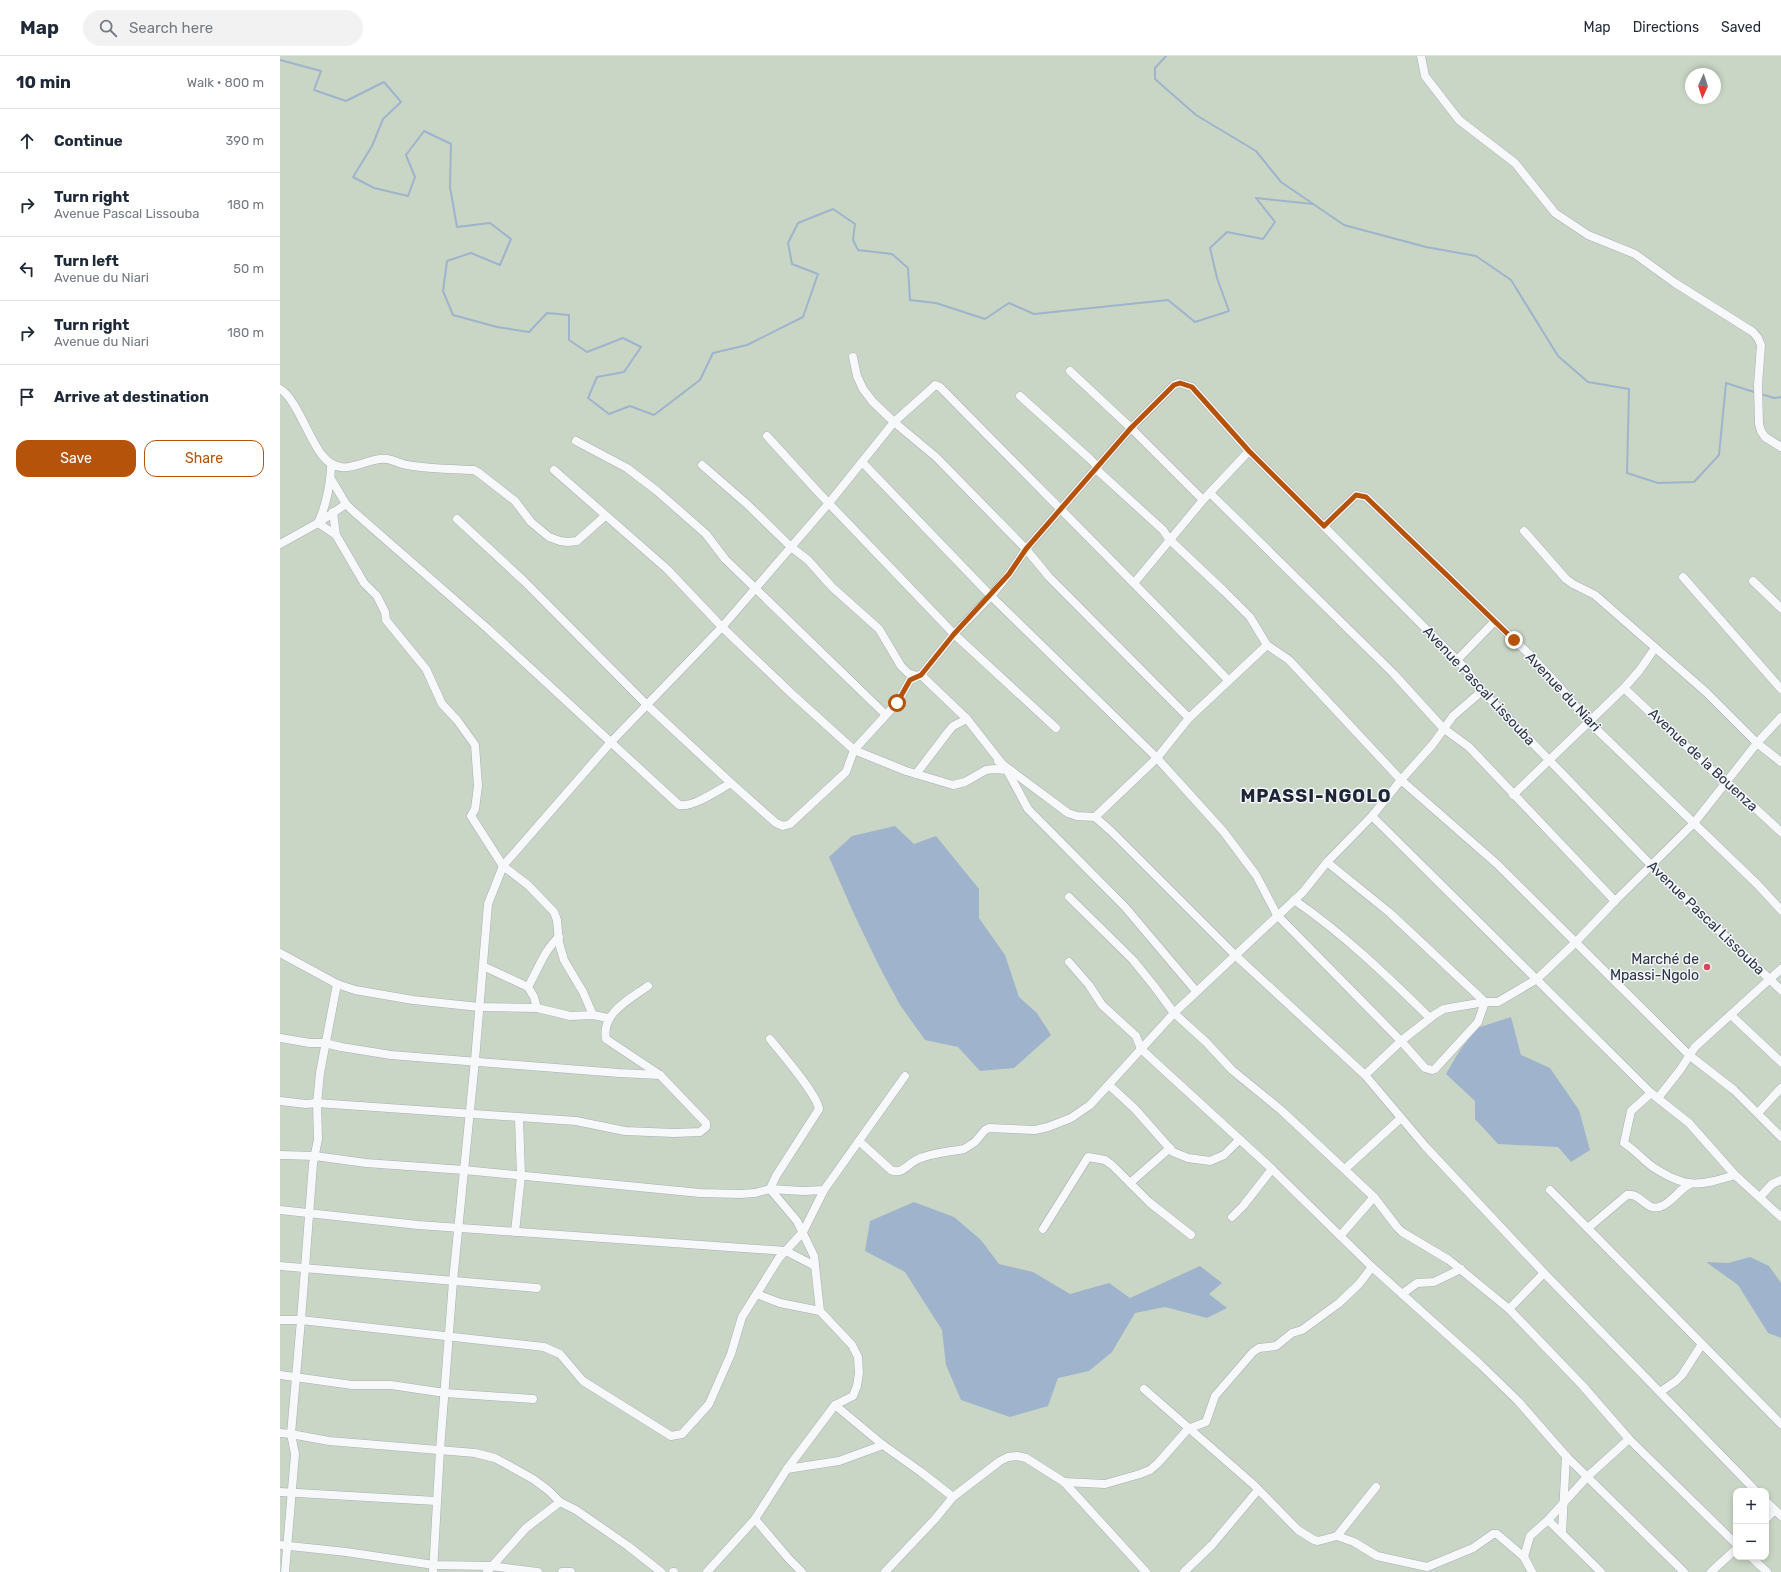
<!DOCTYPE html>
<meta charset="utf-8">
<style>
:root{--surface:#fff;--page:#f2f2f3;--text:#1f2937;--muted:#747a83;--line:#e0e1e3;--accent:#b45309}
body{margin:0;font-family:Rubik,sans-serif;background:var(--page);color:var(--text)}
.controls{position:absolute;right:12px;bottom:12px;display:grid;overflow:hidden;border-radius:8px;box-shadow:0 2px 6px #0003}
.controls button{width:36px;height:36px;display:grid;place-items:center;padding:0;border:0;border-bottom:1px solid var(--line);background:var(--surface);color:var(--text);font:20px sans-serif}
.compass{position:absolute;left:1405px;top:12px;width:36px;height:36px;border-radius:50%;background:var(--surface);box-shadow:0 2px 6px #0003;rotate:183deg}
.stop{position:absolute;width:12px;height:12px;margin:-9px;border:3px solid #b45309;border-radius:50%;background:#fff}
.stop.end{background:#b45309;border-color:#fff;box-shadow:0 1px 4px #0008}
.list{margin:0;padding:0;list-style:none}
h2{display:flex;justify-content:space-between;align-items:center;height:52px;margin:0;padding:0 16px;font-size:17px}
h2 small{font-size:13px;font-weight:400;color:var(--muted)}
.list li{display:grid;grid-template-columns:26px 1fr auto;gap:12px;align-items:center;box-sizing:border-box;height:64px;padding:0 16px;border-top:1px solid var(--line)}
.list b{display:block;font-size:15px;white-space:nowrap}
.list p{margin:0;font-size:13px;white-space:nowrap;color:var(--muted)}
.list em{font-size:13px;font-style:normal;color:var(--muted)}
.actions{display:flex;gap:8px;padding:12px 16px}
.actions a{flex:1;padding:9px 0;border:1px solid var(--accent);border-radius:12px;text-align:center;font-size:14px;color:var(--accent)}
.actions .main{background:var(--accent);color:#fff}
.icon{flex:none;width:22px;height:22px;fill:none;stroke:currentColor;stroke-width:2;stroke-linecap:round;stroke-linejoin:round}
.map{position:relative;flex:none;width:1501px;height:1516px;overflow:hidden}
header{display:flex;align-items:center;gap:24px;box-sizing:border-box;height:56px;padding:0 20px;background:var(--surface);border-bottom:1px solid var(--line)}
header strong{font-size:19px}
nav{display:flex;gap:22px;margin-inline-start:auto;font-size:14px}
.search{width:280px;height:36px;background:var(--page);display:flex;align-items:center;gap:10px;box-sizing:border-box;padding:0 14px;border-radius:22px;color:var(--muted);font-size:15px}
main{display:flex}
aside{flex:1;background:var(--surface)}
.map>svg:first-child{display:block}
.green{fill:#c9d6c5;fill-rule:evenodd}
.water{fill:#9fb4cc}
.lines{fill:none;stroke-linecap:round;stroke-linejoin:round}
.stream{stroke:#9fb4cc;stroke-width:2}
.street-casing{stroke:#a9aeb7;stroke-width:9}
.street{stroke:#f7f8fa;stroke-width:8}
.route{stroke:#b45309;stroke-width:5}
.poi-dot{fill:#d1495b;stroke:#f4f6f9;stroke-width:1.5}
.labels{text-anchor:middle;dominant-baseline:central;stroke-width:3;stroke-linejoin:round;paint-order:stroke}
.street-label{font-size:14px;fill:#2b3445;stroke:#f4f6f9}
.poi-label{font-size:14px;fill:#2b3445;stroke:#f4f6f9;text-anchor:end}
.district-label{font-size:18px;font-weight:bold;letter-spacing:1px;fill:#1d2536;stroke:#f4f6f9}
</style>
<header>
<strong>Map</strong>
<div class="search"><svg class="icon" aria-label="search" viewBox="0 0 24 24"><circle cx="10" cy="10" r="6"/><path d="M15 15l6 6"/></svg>Search here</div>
<nav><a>Map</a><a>Directions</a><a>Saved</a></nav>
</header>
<main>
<aside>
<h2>10 min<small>Walk · 800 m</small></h2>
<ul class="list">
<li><svg class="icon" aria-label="ahead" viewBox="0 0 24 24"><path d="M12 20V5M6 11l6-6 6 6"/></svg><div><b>Continue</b></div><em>390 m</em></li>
<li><svg class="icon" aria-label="right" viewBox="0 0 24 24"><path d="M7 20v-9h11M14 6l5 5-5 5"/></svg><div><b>Turn right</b><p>Avenue Pascal Lissouba</p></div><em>180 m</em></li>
<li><svg class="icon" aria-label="left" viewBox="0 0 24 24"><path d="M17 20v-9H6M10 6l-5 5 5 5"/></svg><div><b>Turn left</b><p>Avenue du Niari</p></div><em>50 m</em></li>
<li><svg class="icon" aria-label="right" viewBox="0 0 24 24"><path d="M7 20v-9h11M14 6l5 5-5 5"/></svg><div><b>Turn right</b><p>Avenue du Niari</p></div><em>180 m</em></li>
<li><svg class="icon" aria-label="arrive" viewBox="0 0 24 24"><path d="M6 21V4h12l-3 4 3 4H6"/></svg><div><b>Arrive at destination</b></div></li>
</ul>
<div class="actions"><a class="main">Save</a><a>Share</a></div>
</aside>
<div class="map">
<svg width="1501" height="1516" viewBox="0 0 1501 1516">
<rect width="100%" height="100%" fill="#e4e7ec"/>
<path class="green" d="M0 0H1501V1516H0ZM1411 18H1435V42H1411ZM1456 1435H1486V1501H1456Z"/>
<g class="water">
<polygon points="615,770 634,788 656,780 699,833 699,862 725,899 739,941 757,957 771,979 734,1012 700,1015 678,991 645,984 620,949 599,910 574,858 549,801 572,780"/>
<polygon points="1231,961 1241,999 1270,1012 1299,1054 1310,1094 1291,1106 1278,1091 1218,1088 1195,1063 1195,1045 1166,1018 1180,994 1197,972"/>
<polygon points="634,1146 674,1161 701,1184 719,1208 753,1216 790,1238 829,1227 850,1242 920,1210 942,1227 929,1238 947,1252 927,1262 885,1251 855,1257 832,1296 809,1315 778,1322 768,1350 730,1361 681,1344 666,1309 662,1274 625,1216 585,1195 590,1165"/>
<polygon points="1470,1201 1489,1210 1501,1227 1501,1282 1488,1277 1458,1229 1426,1206 1448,1207"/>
</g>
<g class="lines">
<g class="stream">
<polyline points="886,0 875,12 875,23 916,59 976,95 1001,126 1064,169 1146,191 1196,200 1231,224 1278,300 1308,326 1349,333 1347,417 1378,427 1414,426 1439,399 1446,327 1477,337"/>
<polyline points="0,4 41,15 34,34 66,45 104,26 121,46 103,63 92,90 73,121 94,132 128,140 135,121 126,99 144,75 171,88 170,131 177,171 210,167 231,183 220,209 191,197 167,205 163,235 173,259 217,271 249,276 267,257 289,259 289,284 307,296 343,282 361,291 344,316 317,321 308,342 329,358 350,350 374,359 420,324 433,297 467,289 523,261 538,218 512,208 508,187 518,167 553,153 575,168 573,184 578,194 612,198 628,212 630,244 656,247 705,263 729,247 754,258 888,244 915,266 949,255 937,222 930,192 947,176 983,183 995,166 976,142 1033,148"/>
<polyline points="1481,338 1494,342 1501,341"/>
</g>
<g class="street-casing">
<g id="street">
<polyline points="1141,0 1145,20 1179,64 1235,107 1275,157 1308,179 1355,198 1395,227 1473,276 1478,282 1481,289 1478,329 1479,368 1481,375 1485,381 1501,391"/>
<polyline points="573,301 577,320 583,333 593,346 614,366 656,401 746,493 769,521 909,662 987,589"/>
<polyline points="790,315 851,372 923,444"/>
<path d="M0 333C16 342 29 383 42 399 62 426 86 400 107 403 114 404 120 408 127 409 149 413 172 413 194 414L199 417 235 445 251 466 269 481 280 485 288 486 297 485 325 460"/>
<polyline points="740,340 810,403 816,409 816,413 883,474 889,483 944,535 970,561 987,589 1009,604 1121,724 1217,808 1409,999 1454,1034 1501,1081"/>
<polyline points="487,380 538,436 674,578 776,672"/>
<polyline points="296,385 347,412 377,435 426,478 445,503 606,659"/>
<polyline points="582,406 711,540 877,702 943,775 976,819 997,859 1121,985 1145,1012 1152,1014 1155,1013 1198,966 1205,946"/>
<polyline points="422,409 468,449 511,491 528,504 552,531 599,573 621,610 628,617 636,620 641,619 687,663 727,714 748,753 845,851 916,935"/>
<polyline points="274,414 387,513 442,571 512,638 574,694 626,715 673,729 685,726 706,714 714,713 727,714"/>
<path d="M51 423 66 448 73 455 208 573 399 749C413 752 438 734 451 727L496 767 503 770 510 768 566 716 574 694 617 647 630 624 641 619 674 578 711 540 729 518 746 493 851 372 894 329 899 327 912 331 969 395 1184 611 1202 635 1371 809 1501 934"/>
<polyline points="930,437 1113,617 1163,672 1189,691 1335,845"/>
<polyline points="53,456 56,479 84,527 97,540 105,556 106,564 146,613 162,648 177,664 195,689 198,730 195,753 191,760 223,810 248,829 274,856 277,864 279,887 284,904 303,936 313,959"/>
<polyline points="177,463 244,525 367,649 451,727"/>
<path d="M38 467C46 451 51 425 51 408"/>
<polyline points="38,467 56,479"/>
<polyline points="1044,470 1076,439 1086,441 1252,601 1279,630 1308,665 1477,828 1501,854"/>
<polyline points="1244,475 1286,523 1293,528 1315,539 1426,636 1477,687 1501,706"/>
<polyline points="0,488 38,467 66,448"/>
<polyline points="1403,521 1501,633"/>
<polyline points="1473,525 1501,552"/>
<polyline points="855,526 923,444 969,395"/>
<polyline points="1177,604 1214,566"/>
<polyline points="1344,632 1439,721 1447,726 1501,776"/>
<polyline points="718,705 788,757 797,760 815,761 831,775 955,899 1085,1019 1145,1090 1264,1217 1476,1435"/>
<polyline points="636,718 668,676 673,670 687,663"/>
<polyline points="1233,739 1344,632 1359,615 1375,592"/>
<polyline points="1092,760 1371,1037 1409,1067 1455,1119 1501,1161"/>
<polyline points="815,761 877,702 909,662"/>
<polyline points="1047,806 1110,857 1205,946"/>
<polyline points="789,841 853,904 874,930 894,957 926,986 952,1014 1001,1054 1094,1141 1117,1171 1122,1176 1169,1204 1229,1253 1302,1329 1349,1383 1456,1488"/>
<path d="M1014 844C1064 878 1107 920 1150 962"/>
<polyline points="0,897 57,928 75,934 133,944 199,951 257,952"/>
<polyline points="789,906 809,929 822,949 856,980 861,993 992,1113 1092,1211 1200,1308 1238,1345 1286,1400 1404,1516"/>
<polyline points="203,910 248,931 254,941 257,952 290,960 313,959 328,962"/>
<path d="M248 931C258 914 264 894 279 881"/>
<polyline points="1451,959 1501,1006"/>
<polyline points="0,982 30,987 45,987 61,991 111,999 339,1017 380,1019"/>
<path d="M490 983C501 997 537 1038 539 1053L496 1120 490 1133 517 1165 534 1200 540 1255 572 1289 578 1301 579 1317 577 1330 573 1340 555 1349 603 1389"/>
<polyline points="1085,1019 1121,985 1154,959 1164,953 1181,950 1205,946 1218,946 1257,923 1296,886 1335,845 1414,767 1477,687 1501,661"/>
<polyline points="829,1029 855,1053 893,1096 908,1102 930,1105 944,1099 959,1084"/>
<path d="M1371 1037 1351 1055 1344 1087C1355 1094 1363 1104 1373 1111 1406 1133 1419 1130 1455 1119"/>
<polyline points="1378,1042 1400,1014 1415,991 1501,913"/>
<path d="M0 1045 26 1048 37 1047 296 1065 345 1075 394 1077 420 1076 426 1071V1067L380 1019 326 983C321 957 350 943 368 930"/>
<polyline points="1478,1057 1501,1032"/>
<path d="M579 1085 611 1114C622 1119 627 1109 636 1104 650 1097 668 1096 684 1093L695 1086 705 1074 709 1072 755 1074 768 1071 791 1062 810 1049 894 957 1023 836 1047 806 1092 760 1121 724 1153 688 1173 660 1202 635"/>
<polyline points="0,1099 35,1100 86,1107 184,1114 420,1137 460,1138 475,1137 490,1133 523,1135 544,1134"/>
<polyline points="1065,1113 1121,1062"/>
<polyline points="850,1127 890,1092"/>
<polyline points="1270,1134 1501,1368"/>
<polyline points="1480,1141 1492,1128 1501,1124"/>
<polyline points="0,1154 138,1169 506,1195 535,1210"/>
<polyline points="952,1161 963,1150 992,1113"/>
<path d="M1308 1172 1347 1139C1360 1136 1366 1155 1379 1151 1391 1148 1399 1133 1410 1128"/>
<polyline points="763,1173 808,1101 825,1104 832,1109 869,1146 911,1179"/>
<polyline points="235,1176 241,1120 239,1062"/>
<polyline points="1060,1180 1094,1141"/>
<polyline points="0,1210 257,1232"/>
<polyline points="477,1238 500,1247 540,1255"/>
<polyline points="1122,1238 1137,1227 1154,1226 1181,1213"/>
<polyline points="1229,1253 1264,1217"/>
<polyline points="0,1264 21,1264 264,1291 280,1298 303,1325 391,1380 402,1378 429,1348 451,1298 462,1261 499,1202 523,1176 544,1134 625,1020"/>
<polyline points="0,1319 72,1329 111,1329 165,1337 253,1343"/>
<polyline points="864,1333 974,1429 1018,1474 1034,1484 1038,1485 1057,1480 1096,1431"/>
<polyline points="1380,1336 1396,1325 1402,1319 1422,1288"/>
<polyline points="0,1377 11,1378 49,1385 195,1397 215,1402 253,1423 268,1434 280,1446 296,1454 348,1490 381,1516"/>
<polyline points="507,1413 559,1405 603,1389 641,1416 673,1441 720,1405 728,1401 737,1400 746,1402 784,1426 866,1516"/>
<polyline points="784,1426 825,1428 860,1418 870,1414 878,1407 908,1373 926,1366 935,1340 973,1296 979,1292 996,1290 1012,1277 1022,1274 1059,1247 1079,1228 1092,1211"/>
<polyline points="0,1436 156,1445"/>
<polyline points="1486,1445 1501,1460"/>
<polyline points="475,1463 509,1503 522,1516"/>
<polyline points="1486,1463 1495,1454"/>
<polyline points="1268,1464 1321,1516"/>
<polyline points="1282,1477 1286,1400"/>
<polyline points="1057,1480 1074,1486 1097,1500 1147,1511 1193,1492 1213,1478 1217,1478 1244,1501 1252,1516"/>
<polyline points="0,1489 66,1496 154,1509 211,1510 258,1516"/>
<polyline points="1244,1501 1250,1480 1268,1464 1307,1421 1349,1383"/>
<polyline points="1471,1501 1487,1516"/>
<polyline points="5,1516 15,1398 11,1378 21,1264 33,1108 38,1083 37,1047 40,1017 57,928"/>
<path d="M153 1516 160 1394 173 1225 195 1004 208 848 223 810 331 686 442 571 549 447 614 366 651 333 655 329 660 331C756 429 853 525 948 624"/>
<polyline points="207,1516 246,1472 280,1446"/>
<polyline points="282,1516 291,1516"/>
<polyline points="393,1516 394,1516"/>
<polyline points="427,1516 475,1463 507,1413 555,1349"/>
<polyline points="605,1516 655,1463 673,1441"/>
<polyline points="904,1516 932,1489 978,1434"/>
<polyline points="1431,1516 1456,1493"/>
</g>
</g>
<use href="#street" class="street"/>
</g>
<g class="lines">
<polyline class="route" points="617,647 630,624 641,619 674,578 729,518 746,493 851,372 894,329 900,327 912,331 969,395 1044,470 1076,439 1086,441 1234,584"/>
</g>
<circle class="poi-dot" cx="1427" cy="911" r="4"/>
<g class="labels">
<g class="street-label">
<text transform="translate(1199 630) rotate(47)">Avenue Pascal Lissouba</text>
<text transform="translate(1283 636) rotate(47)">Avenue du Niari</text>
<text transform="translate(1423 704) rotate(43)">Avenue de la Bouenza</text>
<text transform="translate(1426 862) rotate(44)">Avenue Pascal Lissouba</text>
</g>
<g class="poi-label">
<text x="1419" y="903">Marché de<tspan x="1419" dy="16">Mpassi-Ngolo</tspan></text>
</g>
<g class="district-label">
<text x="1036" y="740">MPASSI-NGOLO</text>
</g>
</g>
</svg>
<div class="controls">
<button>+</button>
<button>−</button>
</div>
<svg class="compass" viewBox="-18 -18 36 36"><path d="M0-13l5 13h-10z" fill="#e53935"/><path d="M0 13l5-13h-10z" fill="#747a83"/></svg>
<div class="stop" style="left:617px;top:647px"></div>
<div class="stop end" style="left:1234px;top:584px"></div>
</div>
</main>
